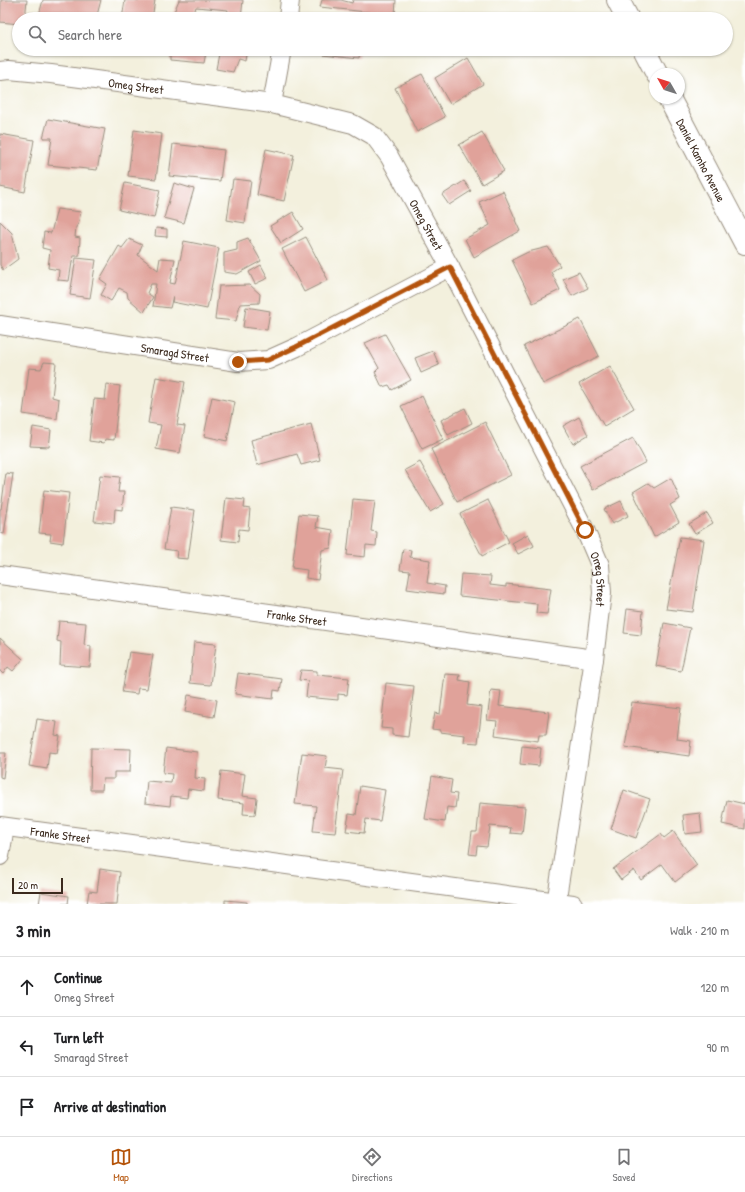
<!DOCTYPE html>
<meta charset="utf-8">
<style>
:root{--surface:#fff;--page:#f2f2f2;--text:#202124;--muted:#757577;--line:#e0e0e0;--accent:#b45309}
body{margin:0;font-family:"Patrick Hand",sans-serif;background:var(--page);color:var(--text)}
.compass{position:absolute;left:649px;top:68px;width:36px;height:36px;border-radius:50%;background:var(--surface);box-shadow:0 1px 3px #0004;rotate:309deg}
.scale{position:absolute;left:12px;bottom:10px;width:51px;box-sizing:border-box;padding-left:4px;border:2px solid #3b2a1e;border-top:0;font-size:11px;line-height:14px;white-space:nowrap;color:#3b2a1e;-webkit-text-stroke:3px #fff;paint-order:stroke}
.stop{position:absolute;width:12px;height:12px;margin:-9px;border:3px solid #b45309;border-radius:50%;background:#fff}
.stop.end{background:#b45309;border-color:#fff;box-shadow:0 1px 4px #0008}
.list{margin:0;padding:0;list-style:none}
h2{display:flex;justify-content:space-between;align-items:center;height:52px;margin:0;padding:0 16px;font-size:17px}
h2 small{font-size:13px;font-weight:400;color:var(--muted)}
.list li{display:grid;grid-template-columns:26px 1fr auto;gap:12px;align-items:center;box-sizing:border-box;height:60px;padding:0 16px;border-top:1px solid var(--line)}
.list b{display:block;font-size:15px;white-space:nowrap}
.list p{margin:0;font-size:13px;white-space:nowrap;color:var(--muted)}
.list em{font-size:13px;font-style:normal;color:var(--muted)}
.icon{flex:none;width:22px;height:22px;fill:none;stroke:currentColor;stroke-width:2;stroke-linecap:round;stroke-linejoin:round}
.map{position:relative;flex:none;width:745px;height:904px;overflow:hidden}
.search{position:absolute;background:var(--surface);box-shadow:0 1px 3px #0004;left:12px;right:12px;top:12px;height:44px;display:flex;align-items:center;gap:10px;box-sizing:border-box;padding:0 14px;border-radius:22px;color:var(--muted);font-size:15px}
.sheet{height:232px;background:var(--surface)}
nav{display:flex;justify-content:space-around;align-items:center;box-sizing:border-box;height:56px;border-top:1px solid var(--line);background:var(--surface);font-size:11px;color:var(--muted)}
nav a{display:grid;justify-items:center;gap:2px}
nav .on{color:var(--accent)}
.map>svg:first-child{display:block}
.building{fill:#e0a29a}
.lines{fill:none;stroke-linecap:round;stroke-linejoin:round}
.minor-casing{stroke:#978d7e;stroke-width:20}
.major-casing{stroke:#978d7e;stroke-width:24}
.minor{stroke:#fff;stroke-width:18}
.major{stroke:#fff;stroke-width:22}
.route{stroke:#b45309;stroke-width:5}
.labels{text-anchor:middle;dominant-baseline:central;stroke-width:3;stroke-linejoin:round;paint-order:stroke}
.street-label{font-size:12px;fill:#3b2a1e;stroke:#fff}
</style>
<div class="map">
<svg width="745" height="904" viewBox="0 0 745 904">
<rect width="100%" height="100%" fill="#fff"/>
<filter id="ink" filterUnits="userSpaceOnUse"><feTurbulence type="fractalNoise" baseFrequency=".025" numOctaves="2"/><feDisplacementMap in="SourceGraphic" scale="8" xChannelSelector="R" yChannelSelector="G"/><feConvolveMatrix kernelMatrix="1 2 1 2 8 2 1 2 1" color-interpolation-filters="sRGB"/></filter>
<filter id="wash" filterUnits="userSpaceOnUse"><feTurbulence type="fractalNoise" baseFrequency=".012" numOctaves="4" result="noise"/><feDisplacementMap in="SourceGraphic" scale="16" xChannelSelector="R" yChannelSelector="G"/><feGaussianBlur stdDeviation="0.9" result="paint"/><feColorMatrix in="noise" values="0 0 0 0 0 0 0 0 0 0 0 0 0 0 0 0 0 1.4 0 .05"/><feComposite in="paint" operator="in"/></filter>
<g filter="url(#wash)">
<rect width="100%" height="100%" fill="#f3f0dd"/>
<g id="blocks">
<g class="building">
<polygon points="1,0 27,0 25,19 19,19 19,24 0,22"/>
<polygon points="43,0 101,0 96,19 57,19 39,15"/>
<polygon points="125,0 155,0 152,19 122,19"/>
<polygon points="179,0 243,0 241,19 226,19 228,10 196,7 193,16 205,19 171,19"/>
<polygon points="322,0 341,0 352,3 353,0 396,0 395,15 320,7"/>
<polygon points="170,49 214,49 213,53 206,52 204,63 170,60"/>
<polygon points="220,49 247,49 245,61 238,59 233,72 216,69"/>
<polygon points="324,49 360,49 359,58 323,54"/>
<polygon points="468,58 483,84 450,104 435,78"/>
<polygon points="422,74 445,117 417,132 395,88"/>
<polygon points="48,119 105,129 97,170 48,165 52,138 43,138"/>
<polygon points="134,130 162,134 156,179 128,176"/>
<polygon points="482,132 504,171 482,184 459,145"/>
<polygon points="0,134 34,140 25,192 0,187"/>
<polygon points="173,144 224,150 220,181 169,176"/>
<polygon points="266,149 294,155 284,201 257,195"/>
<polygon points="233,179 251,181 245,223 227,220"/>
<polygon points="464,181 471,191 449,205 442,195"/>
<polygon points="125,183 160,190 154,218 119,210"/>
<polygon points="174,183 194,189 184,223 164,218"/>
<polygon points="503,191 516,220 515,220 520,231 474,257 465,239 490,225 479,202"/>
<polygon points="57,209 81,212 78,224 76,227 75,237 80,238 79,256 73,256 69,281 58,280 59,270 48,268 50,250 42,248 44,232 51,233"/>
<polygon points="293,212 303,229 281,243 270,226"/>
<polygon points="0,221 12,233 18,259 3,270 0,265"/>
<polygon points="156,228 167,229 167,237 155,236"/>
<polygon points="306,237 328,280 304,292 282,249"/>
<polygon points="248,238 261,261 237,274 224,272 224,253 237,250 237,242"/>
<polygon points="129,239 142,245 138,255 158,270 160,258 175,259 170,283 175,284 184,241 219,248 207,309 172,302 173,296 170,308 153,306 156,284 151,284 147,293 153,297 144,312 128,298 127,292 119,288 111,301 101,295 107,284 100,279 119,246 122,248"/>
<polygon points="548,247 560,266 551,272 560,290 533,303 512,260 528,252"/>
<polygon points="76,258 96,260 90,298 70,295"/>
<polygon points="261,265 268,278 255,284 249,272"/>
<polygon points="579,272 588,288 572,296 563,279"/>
<polygon points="250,285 260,294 259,303 240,304 236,321 215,319 219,286"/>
<polygon points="246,307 270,311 267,330 243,327"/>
<polygon points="580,319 599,356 543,384 524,346"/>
<polygon points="385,334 411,380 392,390 389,385 382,387 375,372 379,368 365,343"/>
<polygon points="433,351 439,365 421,373 415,358"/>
<polygon points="44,362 56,363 52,397 59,399 57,419 23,414 29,368 41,369"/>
<polygon points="610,366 634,408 604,426 579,384"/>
<polygon points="156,377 185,382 177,425 185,426 180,453 156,449 161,425 148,423"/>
<polygon points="107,384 120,386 114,440 105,439 104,443 89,441 94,399 105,400"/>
<polygon points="422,396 443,439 422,449 401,406"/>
<polygon points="212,397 235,402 227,441 204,436"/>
<polygon points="465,408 472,423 448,435 441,420"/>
<polygon points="579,417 588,435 573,444 563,426"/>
<polygon points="485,422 511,475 457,502 431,449"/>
<polygon points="311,424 320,460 301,465 297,454 257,465 251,440"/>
<polygon points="33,427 51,430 49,447 30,446"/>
<polygon points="633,438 646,462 593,490 580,466"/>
<polygon points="420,462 444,504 430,512 405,470"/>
<polygon points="6,473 13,474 4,534 0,533 0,509 1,509"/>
<polygon points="100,475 120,477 118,492 124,492 122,510 115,509 114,523 94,521"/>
<polygon points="671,478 680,499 670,505 679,522 654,537 633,492 648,483 654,488"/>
<polygon points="44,490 69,493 63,543 50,541 51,534 39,533"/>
<polygon points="226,498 245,500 244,508 250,509 248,530 239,529 238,542 221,540"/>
<polygon points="353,499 375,501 371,531 377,532 376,546 366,545 365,557 347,555"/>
<polygon points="488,500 509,542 482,556 460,514"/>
<polygon points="621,501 628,516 612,524 604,509"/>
<polygon points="171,507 195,510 188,559 176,558 177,551 164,549"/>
<polygon points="707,513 713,523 695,534 689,524"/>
<polygon points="299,514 318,516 316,527 333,530 331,548 322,550 318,580 306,578 307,570 292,568"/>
<polygon points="528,534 534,546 518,554 512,543"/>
<polygon points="680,537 704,540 693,612 666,609"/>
<polygon points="403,549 411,550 410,557 430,560 427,583 445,586 444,594 407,589 410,571 400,570"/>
<polygon points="461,574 491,576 490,585 506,587 506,584 551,589 547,614 536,613 537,604 459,596"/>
<polygon points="627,609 643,611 641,635 624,633"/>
<polygon points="59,621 86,623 84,645 91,646 90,667 60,665 61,642 57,641"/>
<polygon points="664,623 690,628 681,671 656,666"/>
<polygon points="0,638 23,659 13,671 8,667 3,674 0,671"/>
<polygon points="194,642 216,644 211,685 190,683"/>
<polygon points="129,652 153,655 147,689 138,688 137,694 122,692"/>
<polygon points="301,670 317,671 317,675 349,678 347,695 338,694 338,700 306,697 308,681 299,680"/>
<polygon points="238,673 282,679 280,691 274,690 273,699 235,694"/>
<polygon points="445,674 460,675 459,680 470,682 467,705 482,707 478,743 464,742 465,735 440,732 440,730 432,729 435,713 440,714"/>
<polygon points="386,683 414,686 408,737 392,735 392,729 381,728"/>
<polygon points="491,690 501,691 499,706 549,712 546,735 539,735 538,741 495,735 497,721 487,720"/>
<polygon points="188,695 217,700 214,717 185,712"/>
<polygon points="632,702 681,708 677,739 691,741 689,756 625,747"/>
<polygon points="37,719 57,722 55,735 60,736 57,753 49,752 47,769 29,766"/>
<polygon points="522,746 541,748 539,766 520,764"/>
<polygon points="91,748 131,749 130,772 114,772 114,779 103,779 102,790 90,790"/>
<polygon points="166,748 197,752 195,778 205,779 204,791 188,789 187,798 171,796 170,806 145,803 147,781 171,783 172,774 163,773"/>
<polygon points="0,753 6,753 3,778 0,777"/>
<polygon points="302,753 327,756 325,768 343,770 335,833 313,831 316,806 295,804"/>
<polygon points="221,771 245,774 242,796 257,798 255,815 243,814 244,803 218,800"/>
<polygon points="432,776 452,780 450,793 457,794 455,808 447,807 445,822 425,819"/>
<polygon points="360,786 385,790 380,821 366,819 364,833 346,831 349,814 356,815"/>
<polygon points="624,790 650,799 636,838 611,829"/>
<polygon points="727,800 745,804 745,829 722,824"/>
<polygon points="480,803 525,807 522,834 510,833 511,828 490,826 487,847 477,846 476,855 469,854 472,832 477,832"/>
<polygon points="700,813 702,832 685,834 683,815"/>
<polygon points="673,831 697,865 675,882 662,864 641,880 634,870 621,880 613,869 661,834 664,838"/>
<polygon points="100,869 120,872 117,904 87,904 89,891 97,892"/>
<polygon points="41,892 69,896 68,904 39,904"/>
<polygon points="225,900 247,902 247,904 225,904"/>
</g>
</g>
</g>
<g filter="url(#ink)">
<use href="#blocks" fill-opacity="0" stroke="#978d7e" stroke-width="1"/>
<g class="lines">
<g class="minor-casing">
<g id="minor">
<polyline points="288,19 290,0"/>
<path id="s1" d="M0 71 9 70 51 74 272 104 353 124 374 136 389 156 450 267 585 530 600 565 602 593 594 659 556 904"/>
<polyline points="272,104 282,49"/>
<path id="s2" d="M0 325 238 362 268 360 297 347 450 267"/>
<path id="s3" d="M0 575 594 659"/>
<path id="s4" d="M0 826 573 904"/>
<polyline points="0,856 5,827"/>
</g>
</g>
<g class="major-casing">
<g id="major">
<polyline points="618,0 628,19"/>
<polyline points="644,49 657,74"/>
<path id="s5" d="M669 98 745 243"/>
</g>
</g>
<use href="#minor" class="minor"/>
<use href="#major" class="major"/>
</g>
</g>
<g class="lines" filter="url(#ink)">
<polyline class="route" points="238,362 268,360 296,347 450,267 585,530"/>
</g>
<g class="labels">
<g class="street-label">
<text stroke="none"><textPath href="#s1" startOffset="137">Omeg Street</textPath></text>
<text stroke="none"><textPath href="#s5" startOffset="70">Daniel Kamho Avenue</textPath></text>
<text stroke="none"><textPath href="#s1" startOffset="485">Omeg Street</textPath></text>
<text stroke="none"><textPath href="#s2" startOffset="177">Smaragd Street</textPath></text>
<text stroke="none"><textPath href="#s1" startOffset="881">Omeg Street</textPath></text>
<text stroke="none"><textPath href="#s3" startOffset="300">Franke Street</textPath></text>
<text stroke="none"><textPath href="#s4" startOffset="61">Franke Street</textPath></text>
</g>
</g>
</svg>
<svg class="compass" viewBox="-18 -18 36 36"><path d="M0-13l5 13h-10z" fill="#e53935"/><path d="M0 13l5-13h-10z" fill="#757577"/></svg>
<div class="scale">20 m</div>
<div class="stop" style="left:585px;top:530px"></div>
<div class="stop end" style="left:238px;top:362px"></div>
<div class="search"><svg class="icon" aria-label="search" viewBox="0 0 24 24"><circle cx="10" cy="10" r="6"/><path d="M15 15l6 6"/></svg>Search here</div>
</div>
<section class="sheet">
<h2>3 min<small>Walk · 210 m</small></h2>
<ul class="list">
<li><svg class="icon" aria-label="ahead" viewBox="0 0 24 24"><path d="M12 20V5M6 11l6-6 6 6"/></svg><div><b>Continue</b><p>Omeg Street</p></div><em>120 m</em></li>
<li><svg class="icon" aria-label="left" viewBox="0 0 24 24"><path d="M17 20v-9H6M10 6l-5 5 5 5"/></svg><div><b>Turn left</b><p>Smaragd Street</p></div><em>90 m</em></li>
<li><svg class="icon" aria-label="arrive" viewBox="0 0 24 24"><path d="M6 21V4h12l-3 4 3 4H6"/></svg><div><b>Arrive at destination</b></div></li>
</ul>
</section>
<nav>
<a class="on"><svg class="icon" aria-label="map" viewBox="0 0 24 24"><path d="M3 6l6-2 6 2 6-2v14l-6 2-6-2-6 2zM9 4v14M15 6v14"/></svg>Map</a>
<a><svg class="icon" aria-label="directions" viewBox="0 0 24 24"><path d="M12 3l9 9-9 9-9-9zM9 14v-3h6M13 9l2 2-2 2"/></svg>Directions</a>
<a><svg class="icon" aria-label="saved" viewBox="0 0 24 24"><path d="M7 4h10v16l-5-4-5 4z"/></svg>Saved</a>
</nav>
